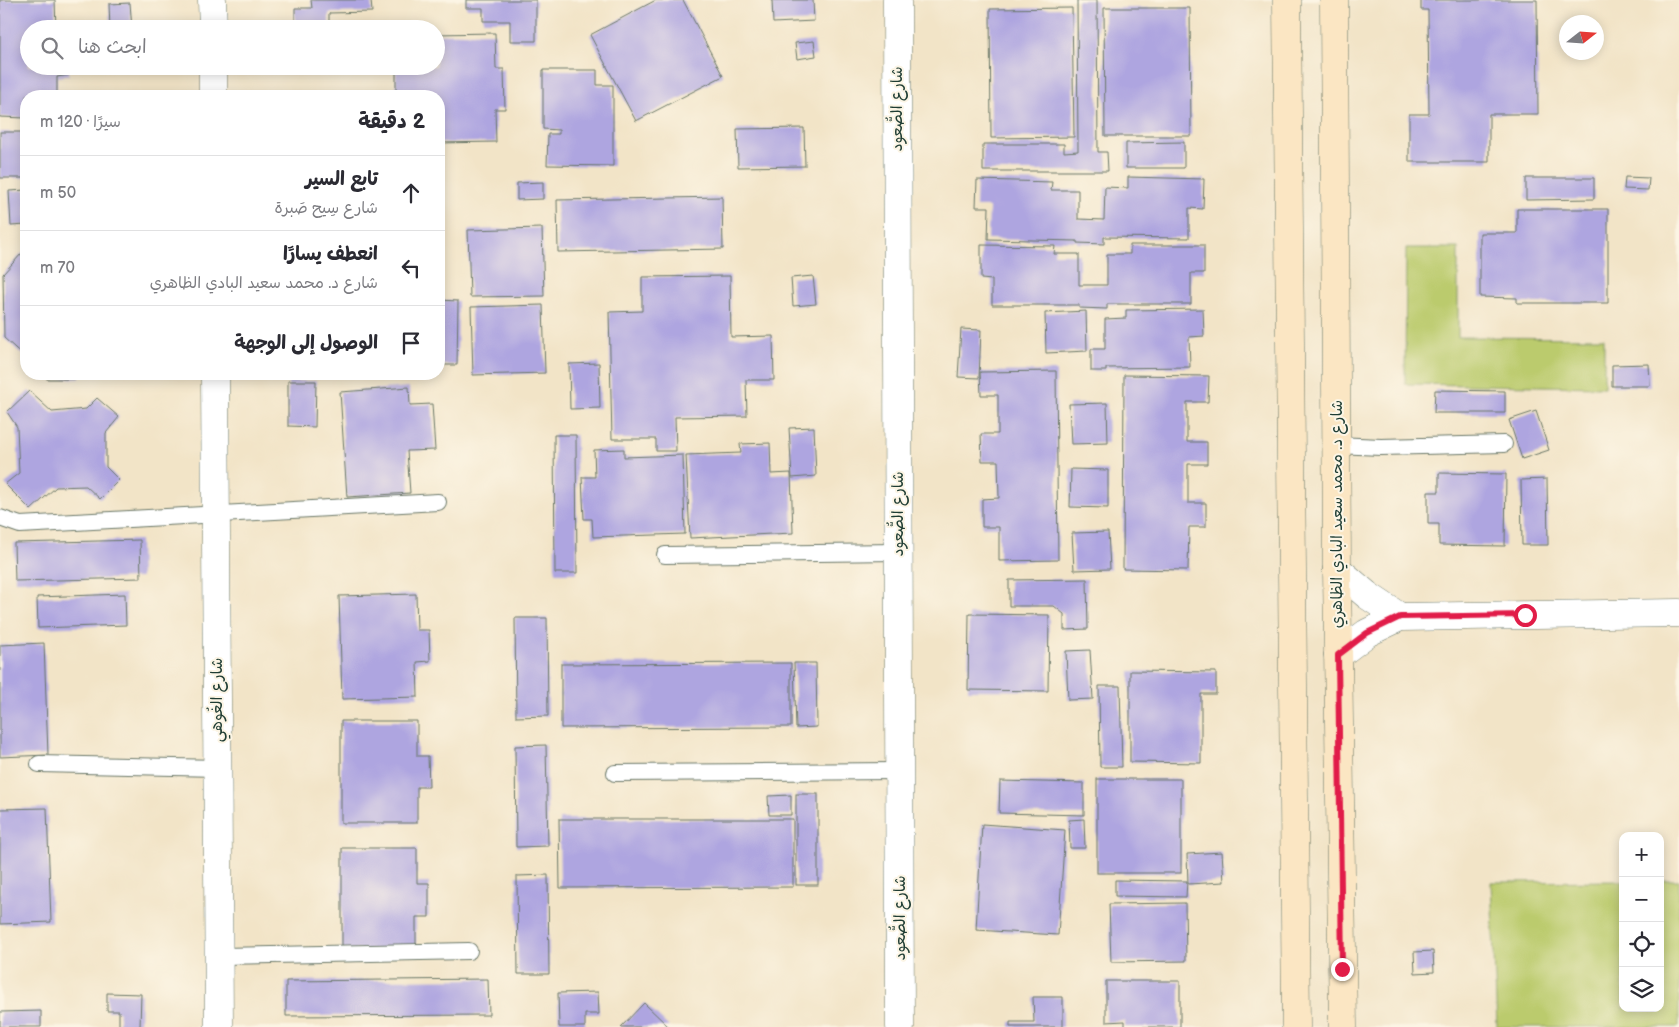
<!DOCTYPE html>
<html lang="ar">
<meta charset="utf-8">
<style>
:root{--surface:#fff;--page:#f7f7f7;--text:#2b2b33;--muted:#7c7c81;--line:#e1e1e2}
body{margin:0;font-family:"Balsamiq Sans","Playpen Sans Arabic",sans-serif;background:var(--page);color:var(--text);direction:rtl}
.controls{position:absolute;right:15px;bottom:15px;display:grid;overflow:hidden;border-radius:10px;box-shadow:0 2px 12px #0003}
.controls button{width:45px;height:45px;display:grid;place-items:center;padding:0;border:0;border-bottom:1px solid var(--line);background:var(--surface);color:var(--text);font:25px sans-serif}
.compass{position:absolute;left:1559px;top:15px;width:45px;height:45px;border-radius:50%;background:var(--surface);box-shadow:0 2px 12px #0003;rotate:73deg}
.stop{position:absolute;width:15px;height:15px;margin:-11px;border:4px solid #e11d48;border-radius:50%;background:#fff}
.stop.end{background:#e11d48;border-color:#fff;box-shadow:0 1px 5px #0008}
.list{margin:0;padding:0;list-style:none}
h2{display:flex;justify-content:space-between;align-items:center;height:65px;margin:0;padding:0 20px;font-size:21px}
h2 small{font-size:16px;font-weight:400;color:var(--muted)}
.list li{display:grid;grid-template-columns:32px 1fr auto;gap:15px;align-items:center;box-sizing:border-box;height:75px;padding:0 20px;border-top:1px solid var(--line)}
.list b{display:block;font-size:19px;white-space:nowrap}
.list p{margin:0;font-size:16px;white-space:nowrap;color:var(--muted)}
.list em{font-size:16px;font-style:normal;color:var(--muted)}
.icon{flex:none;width:28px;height:28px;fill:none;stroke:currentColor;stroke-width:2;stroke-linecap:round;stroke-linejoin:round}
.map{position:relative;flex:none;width:1679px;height:1027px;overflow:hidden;direction:ltr}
.search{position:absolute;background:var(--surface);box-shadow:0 2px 12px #0003;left:20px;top:20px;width:425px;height:55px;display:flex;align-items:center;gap:12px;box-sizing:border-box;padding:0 18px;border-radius:28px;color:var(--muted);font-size:19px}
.panel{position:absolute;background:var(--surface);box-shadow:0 2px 12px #0003;left:20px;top:90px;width:425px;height:290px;border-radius:20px;direction:rtl}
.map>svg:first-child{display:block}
.green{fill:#bbcb6d;stroke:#6d8450}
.building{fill:#aea5e0}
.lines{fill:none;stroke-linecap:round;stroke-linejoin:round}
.lane-casing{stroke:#697767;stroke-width:18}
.street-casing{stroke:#697767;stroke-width:29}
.secondary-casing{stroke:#697767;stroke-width:29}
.lane{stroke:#fff;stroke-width:16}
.street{stroke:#fff;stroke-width:28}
.secondary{stroke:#fbe6c3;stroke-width:28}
.route{stroke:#e11d48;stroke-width:6}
.labels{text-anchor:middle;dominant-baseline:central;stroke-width:4;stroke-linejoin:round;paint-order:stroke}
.street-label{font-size:16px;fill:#1f3d34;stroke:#fcf5e5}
</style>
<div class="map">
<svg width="1679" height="1027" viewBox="0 0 1679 1027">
<rect width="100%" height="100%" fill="#fcf5e5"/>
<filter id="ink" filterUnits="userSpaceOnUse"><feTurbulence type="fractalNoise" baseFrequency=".02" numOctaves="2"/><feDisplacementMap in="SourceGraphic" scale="10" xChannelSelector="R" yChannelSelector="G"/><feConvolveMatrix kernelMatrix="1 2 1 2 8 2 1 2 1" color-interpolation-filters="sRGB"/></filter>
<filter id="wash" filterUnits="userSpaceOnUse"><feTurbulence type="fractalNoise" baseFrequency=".0096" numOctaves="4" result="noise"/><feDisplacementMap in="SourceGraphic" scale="20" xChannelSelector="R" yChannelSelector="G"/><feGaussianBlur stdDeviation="1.12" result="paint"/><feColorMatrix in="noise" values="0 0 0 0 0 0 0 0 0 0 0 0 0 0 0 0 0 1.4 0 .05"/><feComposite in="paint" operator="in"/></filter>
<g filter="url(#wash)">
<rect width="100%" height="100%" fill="#f2e4c7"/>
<g class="green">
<polygon points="1406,248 1458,248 1458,337 1604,338 1604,387 1405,384"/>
<polygon points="1660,880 1679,880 1679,1027 1497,1027 1491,882 1623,881 1623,1008 1660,1008"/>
</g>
<g id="blocks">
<g class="building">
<polygon points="0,0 55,0 56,29 29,29 29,66 69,66 69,75 57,77 57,96 26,96 26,118 0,117"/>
<polygon points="311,0 371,0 372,12 329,13 329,29 295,29 295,8 312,8"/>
<polygon points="466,0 536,0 536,41 510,41 510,21 483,21 483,8 466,8"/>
<polygon points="656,0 683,0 723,76 636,121 590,35"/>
<polygon points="772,0 813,0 814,21 773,23"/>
<polygon points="1077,0 1097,0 1098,152 1107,152 1108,171 983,171 983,144 1064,144 1064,152 1078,151"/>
<polygon points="1421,0 1537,0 1538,114 1489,114 1489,162 1409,162 1409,114 1429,114 1428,10 1421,10"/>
<polygon points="130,3 132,29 110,29 109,4"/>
<polygon points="1072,8 1074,137 991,138 990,9"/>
<polygon points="1104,8 1190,8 1191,136 1105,136"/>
<polygon points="495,33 496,69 504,69 505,109 495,109 496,142 439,143 439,96 396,96 396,66 436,66 436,34"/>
<polygon points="814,41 816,56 797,59 795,43"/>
<polygon points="543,70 597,70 597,85 613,85 613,166 547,165 548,134 559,134 559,130 543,129"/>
<polygon points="804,128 805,166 738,167 737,129"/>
<rect x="0" y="132" width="26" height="46"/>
<polygon points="1184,142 1184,168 1126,168 1126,143"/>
<polygon points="1128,177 1204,179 1203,209 1189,208 1189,238 1104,237 1104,244 1077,243 1077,241 988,239 989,207 976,207 977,180 1052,182 1051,190 1078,190 1078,219 1104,220 1105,187 1128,188"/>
<polygon points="1625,177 1649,178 1648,190 1624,189"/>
<polygon points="1526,178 1594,178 1594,199 1526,200"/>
<polygon points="543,182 543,199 517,200 517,183"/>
<polygon points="26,190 26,225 11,226 9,191"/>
<polygon points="722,197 723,249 558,252 557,200"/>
<polygon points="1517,209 1608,209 1608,303 1517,303 1517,298 1480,297 1480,233 1517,233"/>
<polygon points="542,228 544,296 470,297 468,230"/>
<polygon points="981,245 1055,246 1054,254 1079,254 1079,285 1107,285 1107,254 1130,254 1130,245 1204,245 1204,273 1191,273 1191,304 1107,304 1107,309 1079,308 1079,305 992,305 992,280 981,279"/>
<polygon points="22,253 26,257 26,358 4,338 3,274"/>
<polygon points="730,276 731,337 773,336 774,380 746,380 747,416 675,417 676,451 656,451 656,439 612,439 609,312 642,311 642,277"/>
<polygon points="813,276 816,304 793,306 791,278"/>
<polygon points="439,300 458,301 457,365 439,365"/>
<polygon points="543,305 545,373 473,375 471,307"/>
<polygon points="1203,309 1204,336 1189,337 1190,367 1106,368 1106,371 1091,371 1091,349 1105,349 1105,319 1126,318 1126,310"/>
<polygon points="1086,311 1087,351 1046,353 1045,313"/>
<polygon points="961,329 981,330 979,378 958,377"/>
<polygon points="599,363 600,408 570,409 569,364"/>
<polygon points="1649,364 1650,386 1612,386 1612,365"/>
<polygon points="1056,371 1058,560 999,561 999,527 982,527 982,499 999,498 998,461 982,461 981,434 998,434 998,395 981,395 980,372"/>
<rect x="47" y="374" width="33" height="5"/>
<polygon points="1124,375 1209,376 1208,402 1187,402 1187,442 1207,442 1207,464 1188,464 1188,503 1206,503 1206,527 1189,527 1188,570 1123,569"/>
<polygon points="288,381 316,381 315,427 288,426"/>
<polygon points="409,387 410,405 432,404 435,450 407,451 410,493 347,497 340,392"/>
<polygon points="1435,390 1505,391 1505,413 1434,413"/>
<polygon points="29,391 52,412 86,409 97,398 119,417 106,433 106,467 119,480 100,499 86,486 56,487 31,510 5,484 19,473 17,427 7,412"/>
<polygon points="1107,403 1108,443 1071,444 1069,404"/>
<polygon points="1536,411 1549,450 1522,459 1509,420"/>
<polygon points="814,427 816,476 792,478 789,428"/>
<polygon points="554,435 576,435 577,573 555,573"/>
<polygon points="770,443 771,474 791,473 793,533 690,538 686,455 741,453 740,444"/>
<polygon points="624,449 624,457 683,455 685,534 593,537 592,519 584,519 582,477 595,477 594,450"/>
<polygon points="1071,469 1108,470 1108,508 1070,507"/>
<polygon points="1439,473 1506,474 1505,546 1439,545 1439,524 1428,524 1428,492 1439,492"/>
<polygon points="1547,479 1548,545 1522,545 1521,480"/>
<polygon points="1108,532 1110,569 1074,570 1072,533"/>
<polygon points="140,540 141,578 15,581 14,543"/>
<polygon points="1087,579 1088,629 1064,630 1064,614 1054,606 1009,606 1009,580"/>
<polygon points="125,594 126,625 38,628 37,597"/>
<polygon points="416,594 417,630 429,630 430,661 417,662 418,697 342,699 339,596"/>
<polygon points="969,614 1049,615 1048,691 968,690"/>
<polygon points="515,618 547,618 548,716 516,717"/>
<polygon points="44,643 48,755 0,757 0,645"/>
<polygon points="1090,650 1093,699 1068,700 1066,651"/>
<polygon points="791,663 791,727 561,728 561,664"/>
<polygon points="794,663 816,663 817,727 796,728"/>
<polygon points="1130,671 1216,672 1216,694 1201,694 1201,763 1130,762"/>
<polygon points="1099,686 1120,686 1122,767 1100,767"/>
<polygon points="341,721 417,721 417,756 428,756 429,787 417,787 417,823 341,823"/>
<polygon points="546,745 548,846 516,847 515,746"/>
<rect x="1097" y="779" width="84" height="94"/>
<polygon points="1000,781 1084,783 1084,815 999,813"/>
<rect x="796" y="794" width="22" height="91"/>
<polygon points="791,795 791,815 769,815 768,796"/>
<polygon points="47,808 51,922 0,924 0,809"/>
<polygon points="559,819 793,819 793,887 560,888"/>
<polygon points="1084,819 1085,848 1070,848 1069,820"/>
<polygon points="982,824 1065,830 1058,935 976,930"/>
<polygon points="342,848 417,848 417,883 429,883 429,917 416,917 416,950 342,950"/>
<polygon points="1222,852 1224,882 1188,884 1187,854"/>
<polygon points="548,875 549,974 518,974 517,876"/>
<polygon points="1115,880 1187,881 1186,897 1115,896"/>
<polygon points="1185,903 1186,961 1111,962 1109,904"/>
<polygon points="1433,951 1434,972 1415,973 1414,952"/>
<polygon points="488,979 489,1015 286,1016 286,981"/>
<polygon points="1106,981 1180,981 1180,1027 1125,1027 1125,1021 1106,1022"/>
<polygon points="598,992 599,1014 585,1014 585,1027 559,1027 558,993"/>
<polygon points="107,993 141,994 140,1027 119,1027 119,1011 107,1011"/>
<polygon points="1033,997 1063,997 1063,1027 1010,1027 1010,1022 1034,1022"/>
<polygon points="644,1003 669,1027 621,1027"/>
<polygon points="41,1011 41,1027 0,1027 0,1012"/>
</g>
</g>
</g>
<g filter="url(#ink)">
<use href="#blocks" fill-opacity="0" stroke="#697767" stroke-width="1"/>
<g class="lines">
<g class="lane-casing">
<g id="lane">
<polyline points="1336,445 1381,447 1504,444"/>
<polyline points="0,518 20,525 438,502"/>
<polyline points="665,555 898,552"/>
<polyline points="39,764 218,768"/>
<polyline points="615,773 899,771"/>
<polyline points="219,956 469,951"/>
</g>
</g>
<g class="street-casing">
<g id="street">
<polyline points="212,0 213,29"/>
<polyline points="897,0 900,1027"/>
<polyline points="213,66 213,96"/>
<polyline points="215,374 219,1027"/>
<polyline points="1337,569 1367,595 1400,617"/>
<polyline points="1338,655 1367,633 1400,617 1679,613"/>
</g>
</g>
<g class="secondary-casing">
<g id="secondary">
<polyline points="1287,0 1296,1027"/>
<polyline points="1334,0 1337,569 1343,1027"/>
</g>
</g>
<use href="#lane" class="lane"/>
<use href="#street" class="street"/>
<use href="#secondary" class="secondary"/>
</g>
</g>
<g class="lines" filter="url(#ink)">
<polyline class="route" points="1342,969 1338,655 1367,633 1400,617 1525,615"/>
</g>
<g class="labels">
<g class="street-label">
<text transform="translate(897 109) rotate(-90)">شارع الصُّعود</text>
<text transform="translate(898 514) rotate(-90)">شارع الصُّعود</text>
<text transform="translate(1337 514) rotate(-90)">شارع د. محمد سعيد البادي الظاهري</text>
<text transform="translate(217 700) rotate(-90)">شارع الغُوهي</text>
<text transform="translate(900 918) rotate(-90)">شارع الصُّعود</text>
</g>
</g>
</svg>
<div class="controls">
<button>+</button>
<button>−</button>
<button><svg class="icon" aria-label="locate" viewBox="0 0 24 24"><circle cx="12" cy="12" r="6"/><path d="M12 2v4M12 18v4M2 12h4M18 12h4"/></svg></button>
<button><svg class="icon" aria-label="layers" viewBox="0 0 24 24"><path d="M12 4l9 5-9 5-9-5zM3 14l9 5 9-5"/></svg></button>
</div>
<svg class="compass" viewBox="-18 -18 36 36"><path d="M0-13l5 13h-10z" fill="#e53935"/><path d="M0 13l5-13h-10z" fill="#7c7c81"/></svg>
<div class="stop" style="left:1525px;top:615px"></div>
<div class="stop end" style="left:1342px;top:969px"></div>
<div class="search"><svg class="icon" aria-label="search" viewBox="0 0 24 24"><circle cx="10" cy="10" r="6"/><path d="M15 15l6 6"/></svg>ابحث هنا</div>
<section class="panel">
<h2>2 دقيقة<small>سيرًا · 120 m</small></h2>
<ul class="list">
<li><svg class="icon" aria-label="ahead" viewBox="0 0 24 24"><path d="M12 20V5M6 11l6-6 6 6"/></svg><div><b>تابع السير</b><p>شارع سِيح صَبرة</p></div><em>50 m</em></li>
<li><svg class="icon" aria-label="left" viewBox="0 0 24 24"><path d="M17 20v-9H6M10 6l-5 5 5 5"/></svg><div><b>انعطف يسارًا</b><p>شارع د. محمد سعيد البادي الظاهري</p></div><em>70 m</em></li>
<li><svg class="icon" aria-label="arrive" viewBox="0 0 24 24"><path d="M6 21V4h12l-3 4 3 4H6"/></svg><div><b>الوصول إلى الوجهة</b></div></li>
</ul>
</section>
</div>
